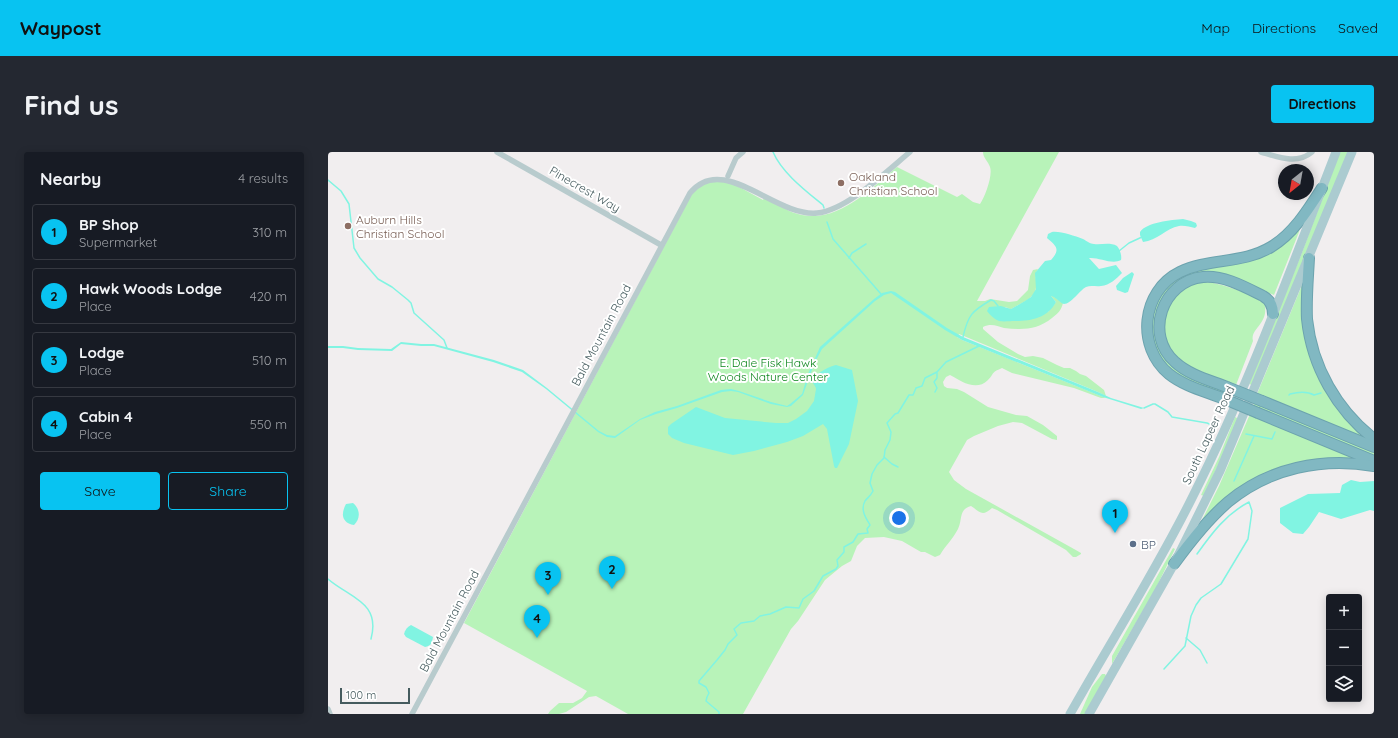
<!DOCTYPE html>
<meta charset="utf-8">
<style>
:root{--surface:#171b24;--page:#242831;--text:#f1f3f6;--muted:#9ea1a6;--line:#363941;--accent:#08c3f1}
body{margin:0;font-family:Quicksand,sans-serif;background:var(--page);color:var(--text)}
.controls{position:absolute;right:12px;bottom:12px;display:grid;overflow:hidden;border-radius:4px;box-shadow:0 2px 10px #0003}
.controls button{width:36px;height:36px;display:grid;place-items:center;padding:0;border:0;border-bottom:1px solid var(--line);background:var(--surface);color:var(--text);font:20px sans-serif}
.compass{position:absolute;left:950px;top:12px;width:36px;height:36px;border-radius:50%;background:var(--surface);box-shadow:0 2px 10px #0003;rotate:211deg}
.scale{position:absolute;left:12px;bottom:10px;width:70px;box-sizing:border-box;padding-left:4px;border:2px solid #455b5e;border-top:0;font-size:11px;line-height:14px;white-space:nowrap;color:#455b5e;-webkit-text-stroke:3px #fff;paint-order:stroke}
.you{position:absolute;left:571px;top:366px;width:14px;height:14px;margin:-10px;border:3px solid #fff;border-radius:50%;background:#1a73e8;box-shadow:0 0 0 6px #1a73e833}
.badge{display:grid;place-items:center;width:26px;height:26px;border-radius:50%;background:var(--accent);color:#111;font-size:13px;font-weight:700}
.pin{position:absolute;translate:-50% -33px;filter:drop-shadow(0 1px 2px #0008)}
.pin::after{content:'';position:absolute;top:21px;width:14px;height:12px;background:inherit;clip-path:polygon(0 0,100% 0,50% 100%)}
.list{margin:0;padding:0;list-style:none}
h2{display:flex;justify-content:space-between;align-items:center;height:52px;margin:0;padding:0 16px;font-size:17px}
h2 small{font-size:13px;font-weight:400;color:var(--muted)}
.list li{display:grid;grid-template-columns:26px 1fr auto;gap:12px;align-items:center;box-sizing:border-box;height:56px;margin:0 8px 8px;padding:0 8px;border:1px solid var(--line);border-radius:4px}
.list b{display:block;font-size:15px;white-space:nowrap}
.list p{margin:0;font-size:13px;white-space:nowrap;color:var(--muted)}
.list em{font-size:13px;font-style:normal;color:var(--muted)}
.actions{display:flex;gap:8px;padding:12px 16px}
.actions a{flex:1;padding:9px 0;border:1px solid var(--accent);border-radius:4px;text-align:center;font-size:14px;color:var(--accent)}
.actions .main{background:var(--accent);color:#111}
.icon{flex:none;width:22px;height:22px;fill:none;stroke:currentColor;stroke-width:2;stroke-linecap:round;stroke-linejoin:round}
.map{position:relative;flex:none;width:1046px;height:562px;overflow:hidden;border-radius:4px}
header{display:flex;align-items:center;gap:24px;box-sizing:border-box;height:56px;padding:0 20px;background:var(--accent);color:#111}
header strong{font-size:19px}
nav{display:flex;gap:22px;margin-inline-start:auto;font-size:14px}
.intro{display:flex;align-items:center;justify-content:space-between;box-sizing:border-box;height:96px;padding:0 24px}
h1{margin:0;font-size:28px}
.button{padding:10px 18px;border-radius:4px;background:var(--accent);color:#111;font-size:14px;font-weight:700}
main{display:flex;gap:24px;padding:0 24px}
aside{flex:1;background:var(--surface);border-radius:4px;box-shadow:0 2px 10px #0003}
.map>svg:first-child{display:block}
.green{fill:#b8f3b9}
.water{fill:#81f4e2}
.lines{fill:none;stroke-linecap:round;stroke-linejoin:round}
.stream{stroke:#81f4e2;stroke-width:1.5}
.highway-casing{stroke:#6ca3ae;stroke-width:12}
.street{stroke:#b8cbcd;stroke-width:5.5}
.primary{stroke:#abcbd0;stroke-width:9}
.highway{stroke:#81b8c2;stroke-width:10}
.highway-bridge-casing{stroke:#6ca3ae;stroke-width:12;stroke-linecap:butt}
.highway-bridge{stroke:#81b8c2;stroke-width:10}
.education-dot{fill:#8d6e63;stroke:#fff;stroke-width:1.5}
.service-dot{fill:#5c6f8a;stroke:#fff;stroke-width:1.5}
.labels{text-anchor:middle;dominant-baseline:central;stroke-width:4;stroke-linejoin:round;paint-order:stroke}
.education-label{font-size:12px;fill:#785e54;stroke:#fff;text-anchor:start}
.street-label{font-size:12px;fill:#455b5e;stroke:#fff}
.park-label{font-size:12px;fill:#0e861e;stroke:#fff}
.service-label{font-size:12px;fill:#4e5e75;stroke:#fff;text-anchor:start}
</style>
<header>
<strong>Waypost</strong>
<nav><a>Map</a><a>Directions</a><a>Saved</a></nav>
</header>
<div class="intro"><h1>Find us</h1><a class="button">Directions</a></div>
<main>
<aside>
<h2>Nearby<small>4 results</small></h2>
<ul class="list">
<li><span class="badge">1</span><div><b>BP Shop</b><p>Supermarket</p></div><em>310 m</em></li>
<li><span class="badge">2</span><div><b>Hawk Woods Lodge</b><p>Place</p></div><em>420 m</em></li>
<li><span class="badge">3</span><div><b>Lodge</b><p>Place</p></div><em>510 m</em></li>
<li><span class="badge">4</span><div><b>Cabin 4</b><p>Place</p></div><em>550 m</em></li>
</ul>
<div class="actions"><a class="main">Save</a><a>Share</a></div>
</aside>
<div class="map">
<svg width="1046" height="562" viewBox="0 0 1046 562">
<rect width="100%" height="100%" fill="#f1eeef"/>
<g class="green">
<path d="M655 0H731L649 149H657L662 147 681 150 689 149 700 138 702 124 705 118 710 117C706 123 709 129 708 136 707 147 691 152 683 157L677 155H661L720 160 728 150 723 144H725L735 151C733 159 730 161 724 166 709 178 695 178 676 176 669 174 663 171 655 175V177L670 190 690 202 697 205 705 204 715 206 729 213 736 216H742L748 219 752 222 758 224 776 238 778 244 770 240 631 182 629 185 634 188 778 246H773L746 236 684 221 674 216C662 221 667 221 660 228 648 240 633 229 622 223L618 225 615 230 616 234 619 236 629 237 636 240 660 255 688 263 699 264 715 273 729 284V288L724 287 694 271 685 270 670 274 646 284 639 288 621 320 626 328 638 337 746 397 753 401V402L748 405H745L738 398 669 358 664 356C654 365 652 360 643 354 630 358 635 367 630 377 625 387 617 394 612 403L607 405 597 400H593L574 389 556 385 537 386 529 394 523 409 514 414 497 428 470 469 463 477 415 562H300L268 544 261 545 238 560 231 562H220L222 559 231 551H245L254 546 259 539 136 471 366 38 374 30 383 26 393 25 435 48 437 44C448 51 458 59 470 62 509 73 542 37 569 15L629 45 634 42 645 50 652 52C657 45 665 23 662 15 660 9 655 6 655 0Z"/>
<polygon points="1012,0 1020,0 924,233 921,232 973,103"/>
<polygon points="972,74 971,80 946,143 900,124 879,121 833,149 836,205 846,216 904,242 902,246 858,229 839,216 824,191 823,162 836,136 858,120 910,110"/>
<path d="M877 130C889 130 930 143 937 153 940 173 922 176 925 189L908 233C892 227 864 219 851 209 830 191 832 155 854 139 861 133 868 131 877 130Z"/>
<polygon points="974,133 978,135 981,194 1034,281 1033,284 929,242"/>
<polygon points="926,251 1046,300 1046,305 925,255"/>
<polygon points="922,262 1034,307 952,317 875,371 873,370 891,334"/>
<polygon points="907,265 911,267 876,344 873,343 891,305"/>
<polygon points="845,396 847,397 828,436 784,512 784,504"/>
<polygon points="774,522 777,522 778,524 757,562 752,562 764,535"/>
</g>
<g class="water">
<path d="M855 67 863 69 868 71 869 74 867 76C862 75 856 73 851 74 838 76 829 89 815 90L812 83V80C819 70 843 68 855 67Z"/>
<path d="M724 80C733 79 746 84 755 87 759 89 762 92 766 92 773 93 782 90 789 94 792 97 794 104 793 108 784 113 771 105 761 106L771 117 788 113 794 121C788 127 782 133 773 134 768 135 763 133 758 135 752 138 743 152 736 152 732 151 728 145 723 144L728 150C720 166 703 169 687 169 682 169 676 170 671 169 666 167 662 163 659 159L661 155 673 154 683 157 697 149 703 145 708 137 707 121 717 109 723 108C733 97 728 94 719 86L720 82Z"/>
<polygon points="804,120 806,122 800,140 797,141 789,138 788,134 795,126"/>
<polygon points="563,139 567,140 619,176 635,185 770,240 783,246 816,256 813,257 775,245 634,188 617,178 563,141 556,143 547,149 494,197 486,212 475,243 463,254 459,255 443,252 410,240 403,239 394,240 349,256 328,262 312,268 287,286 279,285 270,280 218,237 194,220 165,210 106,194 93,194 73,192 64,199 30,198 15,196 0,196 0,194 15,194 30,196 63,197 73,190 93,192 106,192 166,208 195,218 219,236 271,279 279,283 287,284 312,267 327,260 349,254 393,238 403,237 411,239 443,250 459,254 462,252 474,242 480,222 492,195 546,147 554,141"/>
<path d="M508 213 524 218 530 249 521 292 509 316H507L506 314 499 277 495 272 475 284 459 290 426 299 405 303 356 291 344 286 340 282V275L343 272 368 255 397 266 448 271H460L468 267 479 259 486 249 488 237C488 235 486 233 485 231 483 223 502 214 508 213Z"/>
<polygon points="1023,328 1032,330 1046,329 1046,359 1042,358 1013,367 991,360 981,375 975,382 965,381 952,371 952,356 980,342 1012,341 1014,333"/>
<path d="M25 351C32 357 33 366 26 373 13 371 13 361 18 352Z"/>
<path d="M83 473 105 485C104 491 103 494 97 495L78 485 76 482C77 478 79 475 83 473Z"/>
</g>
<g class="lines">
<g class="stream">
<path d="M445 0C454 21 478 39 495 53L496 56"/>
<polyline points="0,28 13,39 21,52 26,96 32,106 50,127 64,135 80,148 83,151 86,161 116,188 119,196"/>
<polyline points="499,70 505,87 553,142"/>
<polyline points="791,99 801,91 814,85"/>
<polyline points="521,106 524,101 538,92"/>
<path d="M635 185C640 163 644 159 663 148L666 149 670 154"/>
<polyline points="607,240 609,236 606,230 609,226 609,221"/>
<path d="M961 243 962 242C970 240 979 239 986 243L993 241"/>
<polyline points="816,256 825,252 827,252 840,260 844,265 879,271 886,274"/>
<polyline points="918,282 944,287 947,280"/>
<polyline points="556,305 564,312 570,315"/>
<polyline points="906,329 926,284"/>
<path d="M0 427C22 446 53 450 43 487"/>
<polyline points="858,486 872,498 879,511"/>
<path d="M836 517 857 494 863 464 868 453 873 446 893 432 920 387 924 359 921 350C898 362 884 381 869 402"/>
<path d="M391 562V560L378 549 379 545 381 541 378 535 371 531V529L389 508 397 498 400 492 409 483 406 477 413 471 426 469 432 464 442 462 458 455 471 456 475 447 486 439 495 424 508 417 510 414 509 408 516 400V395L525 390 530 382 540 381 539 377 542 373C538 366 532 358 537 349 540 345 542 345 545 339L542 331 544 322 549 313 556 306 557 298 562 288 563 280 559 271 567 262 570 261 581 243H585L588 236 594 234 597 226 609 220 618 210 651 194"/>
</g>
<g class="highway-casing">
<g id="highway">
<path d="M981 106C980 126 978 147 979 167 984 215 1009 258 1046 287"/>
<path d="M899 235C881 228 861 223 847 210 816 183 834 129 875 125 896 123 917 135 935 144 942 148 945 154 945 162"/>
<path d="M894 246C876 239 856 234 841 222 808 195 813 139 852 120 881 106 915 112 943 95 965 82 980 58 994 36"/>
<polyline points="934,249 1046,295"/>
<polyline points="930,261 1046,309"/>
<path d="M846 412C862 390 879 368 900 350 941 316 994 305 1046 314"/>
</g>
</g>
<g class="street">
<polyline points="169,0 333,93"/>
<path d="M933 0C950 5 969 13 984 0"/>
<polyline points="400,24 408,6 415,0"/>
<polyline points="0,557 2,562"/>
<path d="M84 562 362 41C395 0 447 65 489 61 519 58 559 19 582 0"/>
</g>
<g class="primary">
<path d="M742 562C783 489 828 419 865 344 921 233 963 116 1008 0"/>
<polyline points="761,562 846,412 892,319 1024,0"/>
</g>
<use href="#highway" class="highway"/>
<g class="highway-bridge-casing">
<g id="highway-bridge">
<polyline points="899,235 934,249"/>
<polyline points="894,246 930,261"/>
</g>
</g>
<use href="#highway-bridge" class="highway-bridge"/>
</g>
<g class="education-dot">
<circle cx="513" cy="31" r="4"/>
<circle cx="20" cy="74" r="4"/>
</g>
<circle class="service-dot" cx="805" cy="392" r="4"/>
<g class="labels">
<g class="education-label">
<text x="521" y="24">Oakland<tspan x="521" dy="14">Christian School</tspan></text>
<text x="28" y="67">Auburn Hills<tspan x="28" dy="14">Christian School</tspan></text>
</g>
<g class="street-label">
<text transform="translate(257 37) rotate(30)">Pinecrest Way</text>
<text transform="translate(273 183) rotate(-62)">Bald Mountain Road</text>
<text transform="translate(880 283) rotate(-65)">South Lapeer Road</text>
<text transform="translate(121 469) rotate(-62)">Bald Mountain Road</text>
</g>
<g class="park-label">
<text x="440" y="210">E. Dale Fisk Hawk<tspan x="440" dy="14">Woods Nature Center</tspan></text>
</g>
<g class="service-label">
<text x="813" y="392">BP</text>
</g>
</g>
</svg>
<div class="controls">
<button>+</button>
<button>−</button>
<button><svg class="icon" aria-label="layers" viewBox="0 0 24 24"><path d="M12 4l9 5-9 5-9-5zM3 14l9 5 9-5"/></svg></button>
</div>
<svg class="compass" viewBox="-18 -18 36 36"><path d="M0-13l5 13h-10z" fill="#e53935"/><path d="M0 13l5-13h-10z" fill="#9ea1a6"/></svg>
<div class="scale">100 m</div>
<div class="you"></div>
<div class="pin badge" style="left:787px;top:381px">1</div>
<div class="pin badge" style="left:284px;top:437px">2</div>
<div class="pin badge" style="left:220px;top:443px">3</div>
<div class="pin badge" style="left:209px;top:486px">4</div>
</div>
</main>
